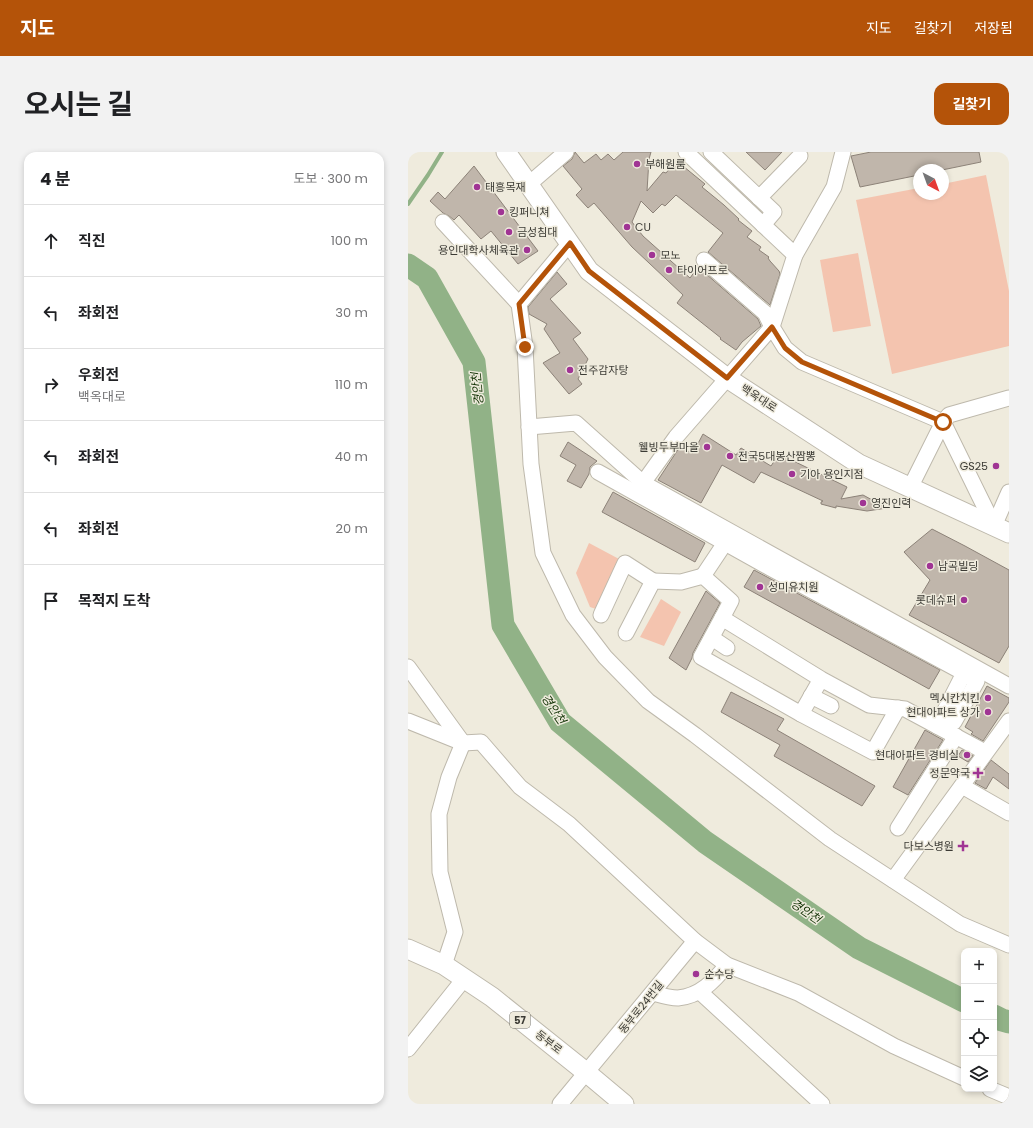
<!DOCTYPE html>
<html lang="ko">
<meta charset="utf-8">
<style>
:root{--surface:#fff;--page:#f2f2f2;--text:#202124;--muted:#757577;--line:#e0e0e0;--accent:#b45309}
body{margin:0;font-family:Poppins,"Noto Sans KR",sans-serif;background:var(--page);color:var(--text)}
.controls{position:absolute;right:12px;bottom:12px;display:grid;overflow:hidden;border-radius:8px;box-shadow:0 2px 6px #0003}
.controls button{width:36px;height:36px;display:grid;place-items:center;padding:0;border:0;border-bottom:1px solid var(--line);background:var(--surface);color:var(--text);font:20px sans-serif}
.compass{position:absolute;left:505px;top:12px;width:36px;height:36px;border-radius:50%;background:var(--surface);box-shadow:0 2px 6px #0003;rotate:139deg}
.stop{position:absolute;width:12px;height:12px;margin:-9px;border:3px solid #b45309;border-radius:50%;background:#fff}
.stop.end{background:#b45309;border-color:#fff;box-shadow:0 1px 4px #0008}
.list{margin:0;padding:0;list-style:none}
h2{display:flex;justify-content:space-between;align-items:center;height:52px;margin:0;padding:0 16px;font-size:17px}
h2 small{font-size:13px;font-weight:400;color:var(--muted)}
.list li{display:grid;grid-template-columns:26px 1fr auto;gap:12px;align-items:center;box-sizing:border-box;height:72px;padding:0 16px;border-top:1px solid var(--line)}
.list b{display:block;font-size:15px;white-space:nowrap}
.list p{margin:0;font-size:13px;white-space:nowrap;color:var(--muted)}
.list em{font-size:13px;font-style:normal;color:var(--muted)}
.icon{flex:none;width:22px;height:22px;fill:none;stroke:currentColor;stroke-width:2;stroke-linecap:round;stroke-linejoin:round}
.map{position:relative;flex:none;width:601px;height:952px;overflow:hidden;border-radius:12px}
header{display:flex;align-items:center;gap:24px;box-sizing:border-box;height:56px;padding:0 20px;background:var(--accent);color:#fff}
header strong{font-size:19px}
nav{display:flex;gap:22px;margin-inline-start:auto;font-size:14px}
.intro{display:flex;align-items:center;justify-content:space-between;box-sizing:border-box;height:96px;padding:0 24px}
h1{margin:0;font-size:28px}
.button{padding:10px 18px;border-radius:12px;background:var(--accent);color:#fff;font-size:14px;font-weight:700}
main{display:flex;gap:24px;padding:0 24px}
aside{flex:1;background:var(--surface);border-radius:12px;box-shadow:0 2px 6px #0003}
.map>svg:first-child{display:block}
.green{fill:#f4c4af}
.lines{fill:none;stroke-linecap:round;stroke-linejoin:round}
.stream{stroke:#91b287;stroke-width:4}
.river{stroke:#91b287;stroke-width:23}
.building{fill:#c0b6ab;stroke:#8c8278}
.minor-casing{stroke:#beb9ac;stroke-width:17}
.major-casing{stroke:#beb9ac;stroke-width:21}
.minor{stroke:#fff;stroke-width:15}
.major{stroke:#fff;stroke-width:19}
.route{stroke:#b45309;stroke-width:5}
.poi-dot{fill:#a03494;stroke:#efebdd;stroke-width:1.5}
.labels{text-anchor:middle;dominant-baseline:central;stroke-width:3;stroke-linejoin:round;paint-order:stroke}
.shield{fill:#efebdd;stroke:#727067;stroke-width:1}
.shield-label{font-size:10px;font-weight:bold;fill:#3c3b35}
.poi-label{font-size:11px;fill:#3c3b35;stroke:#efebdd;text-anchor:start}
.street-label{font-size:11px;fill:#3c3b35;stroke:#efebdd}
.water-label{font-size:12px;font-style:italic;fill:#123305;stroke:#efebdd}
</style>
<header>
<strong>지도</strong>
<nav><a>지도</a><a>길찾기</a><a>저장됨</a></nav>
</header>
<div class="intro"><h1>오시는 길</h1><a class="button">길찾기</a></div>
<main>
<aside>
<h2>4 분<small>도보 · 300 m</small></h2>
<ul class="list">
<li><svg class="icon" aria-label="ahead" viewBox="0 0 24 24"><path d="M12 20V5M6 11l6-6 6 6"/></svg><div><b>직진</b></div><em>100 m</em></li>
<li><svg class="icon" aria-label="left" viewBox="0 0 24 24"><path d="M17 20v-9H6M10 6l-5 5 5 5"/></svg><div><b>좌회전</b></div><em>30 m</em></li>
<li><svg class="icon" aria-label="right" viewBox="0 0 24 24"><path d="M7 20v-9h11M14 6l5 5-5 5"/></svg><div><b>우회전</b><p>백옥대로</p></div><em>110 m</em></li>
<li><svg class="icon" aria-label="left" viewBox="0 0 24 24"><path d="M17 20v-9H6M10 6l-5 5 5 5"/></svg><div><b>좌회전</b></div><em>40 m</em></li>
<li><svg class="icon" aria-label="left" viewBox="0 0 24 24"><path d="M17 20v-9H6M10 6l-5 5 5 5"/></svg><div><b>좌회전</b></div><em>20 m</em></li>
<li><svg class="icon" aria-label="arrive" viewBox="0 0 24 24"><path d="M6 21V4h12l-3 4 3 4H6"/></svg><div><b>목적지 도착</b></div></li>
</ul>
</aside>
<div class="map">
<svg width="601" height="952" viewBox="0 0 601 952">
<rect width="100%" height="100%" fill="#efebdd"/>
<g class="green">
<polygon points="578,23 601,139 601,194 484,222 448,48 511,36 511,42 535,42 535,32"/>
<polygon points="450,101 463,174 425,180 412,108"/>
<polygon points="181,391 211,407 188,457 182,455 168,421"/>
<polygon points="253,447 273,460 256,494 232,485"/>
</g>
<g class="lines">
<polyline class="stream" points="0,52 20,23 34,0"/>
<g class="river">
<polyline points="0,113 19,126 66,210 95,473 152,570 297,690 451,796 556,849"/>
<polyline points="586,864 594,868 601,870"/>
</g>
</g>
<g class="building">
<polygon points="167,0 176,11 188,2 193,8 200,2 206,8 215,0 243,0 241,7 239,39 255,20 258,21 263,15 265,16 270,10 297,32 294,35 316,53 331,67 330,68 344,79 339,85 353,95 351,98 361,105 360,106 362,109 371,119 372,122 362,153 300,100 315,81 268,43 257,54 254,52 245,61 233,49 224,70 235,84 282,126 290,115 350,167 353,174 334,190 328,198 312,187 313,186 269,151 275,143 224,95 186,51 180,56 168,43 174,37 155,14 164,7"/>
<polygon points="338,0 374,0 357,18"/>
<polygon points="463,0 571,0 573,10 534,18 511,18 511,23 452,35 443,4"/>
<polygon points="66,14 130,99 110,112 83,79 73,87 51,63 46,68 41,64 35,61 22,49 30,40 37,47"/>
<polygon points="149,120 159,132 142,147 173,181 165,187 180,207 170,227 174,232 161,242 135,211 152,201 136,177 139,172 121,162 120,155"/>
<polygon points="295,282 328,303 333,296 363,314 371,302 439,335 433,347 455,343 479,356 459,359 428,354 428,356 413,352 413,350 415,349 353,320 346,331 314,313 293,351 250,328 271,296 285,301"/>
<polygon points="160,290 189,309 182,315 181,322 173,336 159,329 168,313 152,304"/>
<polygon points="205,340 297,391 287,410 194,360"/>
<polygon points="524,377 557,394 601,418 601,494 591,511 501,463 522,428 496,400"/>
<polygon points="346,418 532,518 521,537 336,435"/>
<polygon points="298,439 312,451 285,501 284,506 278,518 261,506"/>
<polygon points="579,534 601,546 601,550 575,589 563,582 565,580 557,575"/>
<polygon points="323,540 376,567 369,578 467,634 454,654 366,604 372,593 313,560"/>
<polygon points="517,578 535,588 500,643 485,635"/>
<polygon points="554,598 565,604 560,610 550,604"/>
<polygon points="583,608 601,622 601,637 585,625 578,637 567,631"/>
</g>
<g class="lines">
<g class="minor-casing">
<g id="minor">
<polyline points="303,0 366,60 355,73"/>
<polyline points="121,32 158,0"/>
<polyline points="351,46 392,4"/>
<polyline points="35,70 111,152"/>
<polyline points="162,91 111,152 117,195 123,312 135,401 165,463 197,505 240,549 287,583 422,687 552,772 601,793"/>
<polyline points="387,103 426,35 435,0"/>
<polyline points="296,108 357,161 364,175 377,196 394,210 535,270 586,374"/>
<polyline points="121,275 168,271 235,331 601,534"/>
<polyline points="190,320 362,416 556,521 529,574"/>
<polyline points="235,331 268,285 364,175 387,103 278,0"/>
<polyline points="502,336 535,270 541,263 601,246"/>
<polyline points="586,374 601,340"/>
<polyline points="295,424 317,391"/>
<polyline points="193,463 217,411 245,429"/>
<polyline points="218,481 245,429 273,430 295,424 323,449 314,466"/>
<polyline points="304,486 319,496"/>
<polyline points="0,515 55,591 73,590 112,635 161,672 287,789 319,813 390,841 486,894 556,926"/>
<polyline points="413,527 393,562 293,505 314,466 413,527 461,553 497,557 577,600"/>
<polyline points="403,544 423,554"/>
<polyline points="393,562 465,600 490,556"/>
<polyline points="0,569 55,591 41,625 31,662 32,720 47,780 36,813"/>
<polyline points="546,570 569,529 556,521"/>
<polyline points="554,634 601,661"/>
<polyline points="490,676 548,584"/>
<polyline points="485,728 601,569"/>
<polyline points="292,840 414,952"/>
<path d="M245 841C252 843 262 846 270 846 292 844 306 829 319 813"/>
<polyline points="0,897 56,827"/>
<polyline points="582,937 601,945"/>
<polyline points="152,952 287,789"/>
</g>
</g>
<g class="major-casing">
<g id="major">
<polyline points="98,0 181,119 319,226 451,312 601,381"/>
<polyline points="0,797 36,813 84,845 179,921 216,952"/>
</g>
</g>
<use href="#minor" class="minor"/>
<use href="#major" class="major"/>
</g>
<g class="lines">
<polyline class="route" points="117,195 111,152 162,91 181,119 319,226 364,175 377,196 394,210 535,270"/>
</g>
<g class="poi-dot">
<circle cx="229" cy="12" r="4"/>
<circle cx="69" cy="35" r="4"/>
<circle cx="93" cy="60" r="4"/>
<circle cx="219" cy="75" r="4"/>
<circle cx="101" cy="80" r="4"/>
<circle cx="119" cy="98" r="4"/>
<circle cx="244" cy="103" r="4"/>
<circle cx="261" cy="118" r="4"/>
<circle cx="162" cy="218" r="4"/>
<circle cx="299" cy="295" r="4"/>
<circle cx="322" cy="304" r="4"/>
<circle cx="588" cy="314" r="4"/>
<circle cx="384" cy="322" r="4"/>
<circle cx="455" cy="351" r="4"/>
<circle cx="522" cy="414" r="4"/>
<circle cx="352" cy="435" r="4"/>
<circle cx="556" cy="448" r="4"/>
<circle cx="580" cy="546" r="4"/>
<circle cx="580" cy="560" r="4"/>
<circle cx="559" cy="603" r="4"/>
<path d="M568 615h4v4h4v4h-4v4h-4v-4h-4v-4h4z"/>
<path d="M553 688h4v4h4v4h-4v4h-4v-4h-4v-4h4z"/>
<circle cx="288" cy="822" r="4"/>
</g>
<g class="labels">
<rect class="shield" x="102" y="860" width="20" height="16" rx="3"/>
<g class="shield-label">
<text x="112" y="868">57</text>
</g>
<g class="poi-label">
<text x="237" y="12">부해원룸</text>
<text x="77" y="35">태흥목재</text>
<text x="101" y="60">킹퍼니쳐</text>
<text x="227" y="75">CU</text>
<text x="109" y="80">금성침대</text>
<text x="111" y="98" text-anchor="end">용인대학사체육관</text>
<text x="252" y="103">모노</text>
<text x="269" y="118">타이어프로</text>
<text x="170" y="218">전주감자탕</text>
<text x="291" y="295" text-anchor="end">웰빙두부마을</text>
<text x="330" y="304">전국5대봉산짬뽕</text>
<text x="580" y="314" text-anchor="end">GS25</text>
<text x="392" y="322">기아 용인지점</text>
<text x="463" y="351">영진인력</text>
<text x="530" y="414">남곡빌딩</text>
<text x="360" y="435">성미유치원</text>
<text x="548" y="448" text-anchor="end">롯데슈퍼</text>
<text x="572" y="546" text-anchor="end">멕시칸치킨</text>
<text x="572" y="560" text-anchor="end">현대아파트 상가</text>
<text x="551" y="603" text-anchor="end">현대아파트 경비실</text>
<text x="562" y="621" text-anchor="end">정문약국</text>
<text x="546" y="694" text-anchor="end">다보스병원</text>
<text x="296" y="822">순수당</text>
</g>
<g class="street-label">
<text transform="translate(351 246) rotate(33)">백옥대로</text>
<text transform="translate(233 855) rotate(-51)">동부로24번길</text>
<text transform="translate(141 890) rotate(38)">동부로</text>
</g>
<g class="water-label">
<text transform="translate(69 237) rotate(-96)">경안천</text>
<text transform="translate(146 557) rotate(56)">경안천</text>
<text transform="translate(398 759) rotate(35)">경안천</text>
</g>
</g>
</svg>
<div class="controls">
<button>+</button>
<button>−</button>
<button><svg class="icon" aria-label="locate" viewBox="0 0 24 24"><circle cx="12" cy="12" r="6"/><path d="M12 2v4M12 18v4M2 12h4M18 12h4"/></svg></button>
<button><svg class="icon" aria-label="layers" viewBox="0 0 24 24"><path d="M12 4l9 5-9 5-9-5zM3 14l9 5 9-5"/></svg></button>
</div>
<svg class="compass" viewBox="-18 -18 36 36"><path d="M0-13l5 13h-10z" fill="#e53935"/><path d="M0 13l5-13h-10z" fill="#757577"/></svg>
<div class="stop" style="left:535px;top:270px"></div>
<div class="stop end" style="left:117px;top:195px"></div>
</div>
</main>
